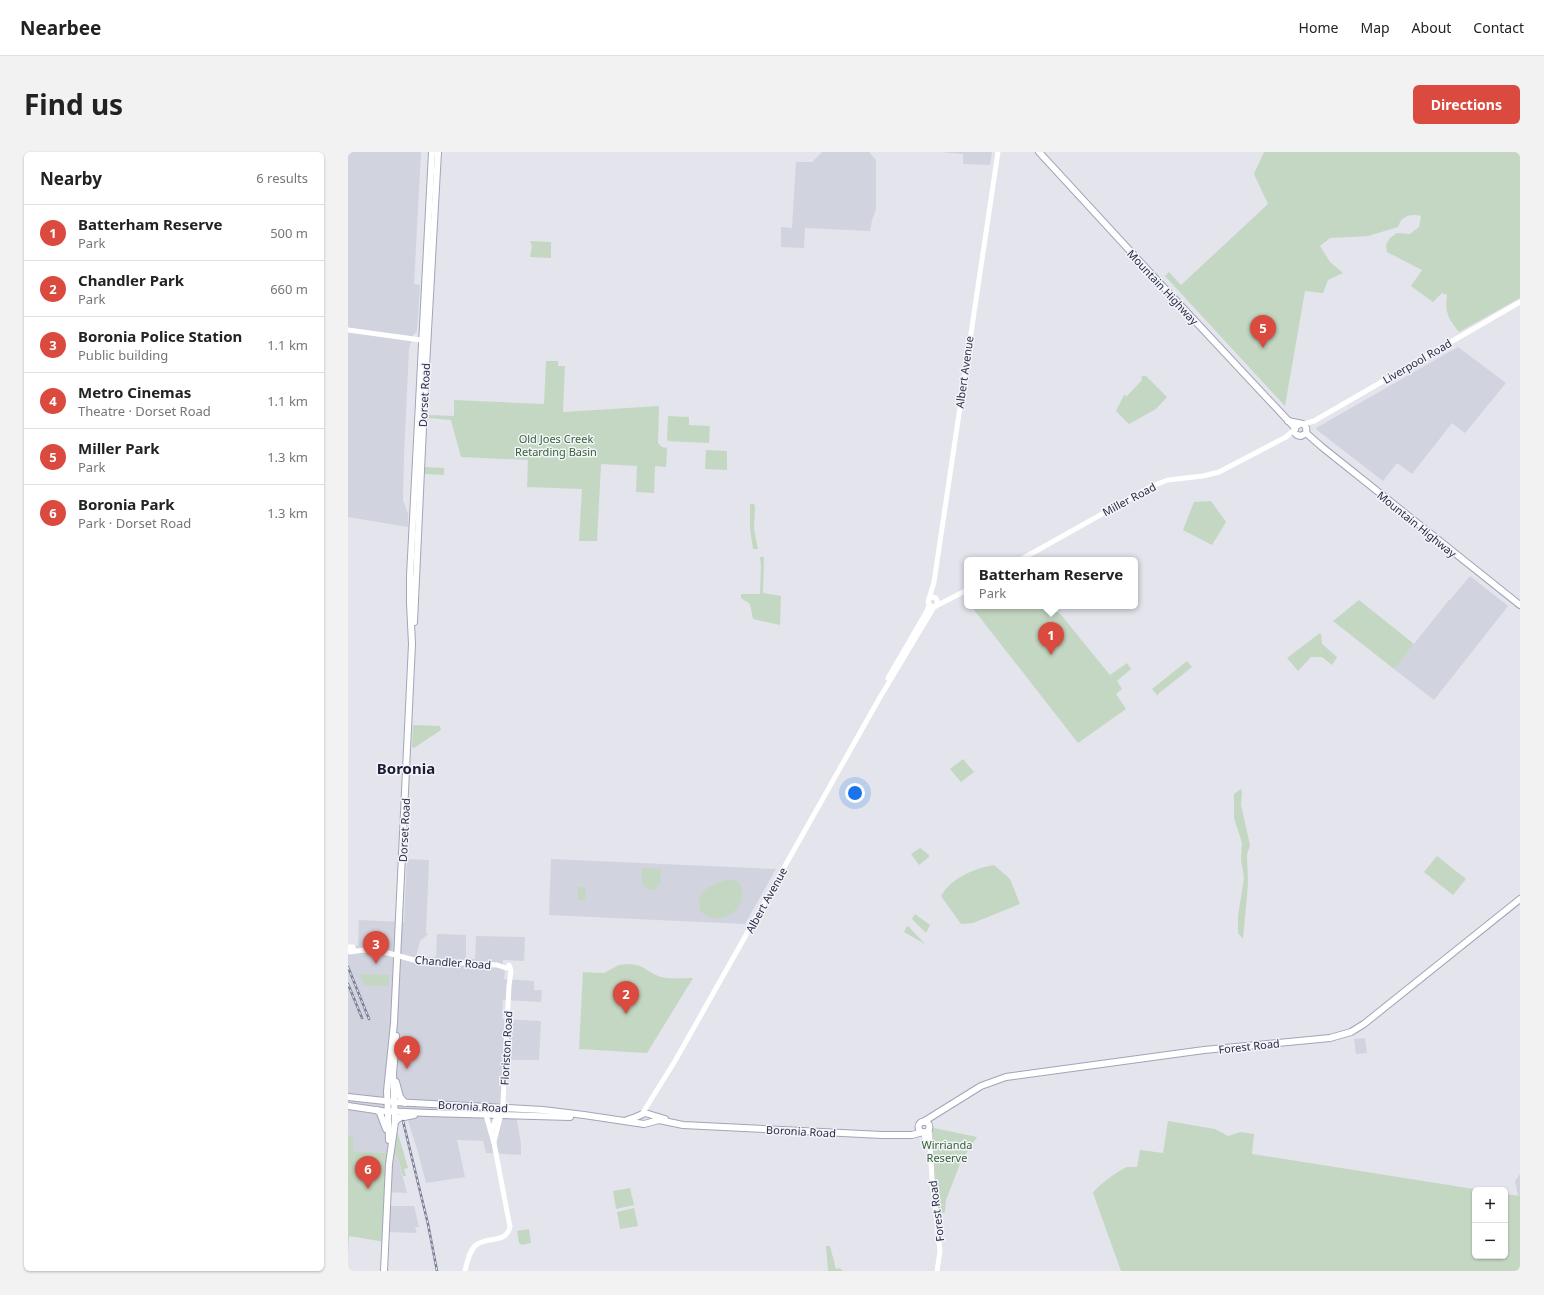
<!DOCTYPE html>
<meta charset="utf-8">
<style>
:root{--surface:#fff;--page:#f2f2f2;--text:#222;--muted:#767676;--line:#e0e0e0;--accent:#db4a3e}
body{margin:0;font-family:"Noto Sans",sans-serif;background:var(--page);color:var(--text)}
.controls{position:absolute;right:12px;bottom:12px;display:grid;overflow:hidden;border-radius:6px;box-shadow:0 1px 3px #0004}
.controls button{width:36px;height:36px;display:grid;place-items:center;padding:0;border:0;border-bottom:1px solid var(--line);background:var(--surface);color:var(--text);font:20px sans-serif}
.you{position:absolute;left:507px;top:641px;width:14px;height:14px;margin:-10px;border:3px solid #fff;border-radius:50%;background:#1a73e8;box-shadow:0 0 0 6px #1a73e833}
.badge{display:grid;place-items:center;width:26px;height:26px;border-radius:50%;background:var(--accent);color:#fff;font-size:13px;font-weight:700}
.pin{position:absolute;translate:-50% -33px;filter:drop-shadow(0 1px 2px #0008)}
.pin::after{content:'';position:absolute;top:21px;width:14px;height:12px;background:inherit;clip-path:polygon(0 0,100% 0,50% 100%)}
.popup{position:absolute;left:616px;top:405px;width:174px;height:52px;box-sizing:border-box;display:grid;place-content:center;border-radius:6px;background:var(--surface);filter:drop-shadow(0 1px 3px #0005);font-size:13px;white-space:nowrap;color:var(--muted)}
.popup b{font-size:15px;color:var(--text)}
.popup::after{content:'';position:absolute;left:50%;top:100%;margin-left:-8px;border:8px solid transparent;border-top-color:var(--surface)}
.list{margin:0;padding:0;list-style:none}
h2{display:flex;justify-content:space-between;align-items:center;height:52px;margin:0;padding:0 16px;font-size:17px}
h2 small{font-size:13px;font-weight:400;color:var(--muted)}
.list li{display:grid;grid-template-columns:26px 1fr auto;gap:12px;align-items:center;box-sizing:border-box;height:56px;padding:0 16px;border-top:1px solid var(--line)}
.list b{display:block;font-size:15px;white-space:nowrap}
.list p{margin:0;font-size:13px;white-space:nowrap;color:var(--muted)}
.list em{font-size:13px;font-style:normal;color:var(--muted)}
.map{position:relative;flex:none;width:1172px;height:1119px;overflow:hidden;border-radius:6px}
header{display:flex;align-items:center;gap:24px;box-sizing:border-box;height:56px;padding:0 20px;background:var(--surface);border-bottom:1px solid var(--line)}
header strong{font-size:19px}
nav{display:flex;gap:22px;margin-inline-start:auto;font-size:14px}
.intro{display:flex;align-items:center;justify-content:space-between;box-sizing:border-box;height:96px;padding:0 24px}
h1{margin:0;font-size:28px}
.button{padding:10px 18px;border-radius:6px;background:var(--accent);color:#fff;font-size:14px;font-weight:700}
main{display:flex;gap:24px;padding:0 24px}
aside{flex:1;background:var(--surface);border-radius:6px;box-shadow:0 1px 3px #0004}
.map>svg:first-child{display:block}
.built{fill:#d1d3de}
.green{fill:#c4d7c3}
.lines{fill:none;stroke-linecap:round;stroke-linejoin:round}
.primary-casing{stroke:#a1a5b9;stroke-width:8}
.secondary{stroke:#fff;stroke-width:5}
.primary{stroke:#fff;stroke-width:6}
.rail-casing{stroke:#7b7f97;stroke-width:2.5}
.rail{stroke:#f3f4f9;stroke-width:1;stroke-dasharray:3;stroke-linecap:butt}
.labels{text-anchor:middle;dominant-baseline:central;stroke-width:3;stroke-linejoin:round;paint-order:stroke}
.street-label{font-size:11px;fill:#292d46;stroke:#f3f4f9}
.park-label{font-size:11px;fill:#356336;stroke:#f3f4f9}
.district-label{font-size:15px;font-weight:bold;fill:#1b1e37;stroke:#f3f4f9}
</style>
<header>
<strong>Nearbee</strong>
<nav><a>Home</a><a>Map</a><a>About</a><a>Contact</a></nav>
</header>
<div class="intro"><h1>Find us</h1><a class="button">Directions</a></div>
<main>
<aside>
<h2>Nearby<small>6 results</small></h2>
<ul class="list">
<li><span class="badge">1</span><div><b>Batterham Reserve</b><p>Park</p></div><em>500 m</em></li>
<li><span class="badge">2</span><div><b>Chandler Park</b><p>Park</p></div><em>660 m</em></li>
<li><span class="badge">3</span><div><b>Boronia Police Station</b><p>Public building</p></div><em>1.1 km</em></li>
<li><span class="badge">4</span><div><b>Metro Cinemas</b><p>Theatre · Dorset Road</p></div><em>1.1 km</em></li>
<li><span class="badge">5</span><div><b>Miller Park</b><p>Park</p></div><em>1.3 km</em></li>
<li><span class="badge">6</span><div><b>Boronia Park</b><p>Park · Dorset Road</p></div><em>1.3 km</em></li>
</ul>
</aside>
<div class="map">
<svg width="1172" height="1119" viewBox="0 0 1172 1119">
<rect width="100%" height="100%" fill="#e3e4ec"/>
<g class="built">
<polygon points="0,0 73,0 66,132 72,133 69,179 65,183 61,197 56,303 55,348 60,362 60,375 0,365"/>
<polygon points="474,0 521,0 528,8 528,57 524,68 522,79 457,76 456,96 433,95 433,75 444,76 448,10 464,10"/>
<polygon points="592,0 644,0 642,13 615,12 615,2"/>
<polygon points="1110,195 1158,231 1117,281 1104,271 1064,322 1049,311 1035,329 969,278 968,276"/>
<polygon points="1122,424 1160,454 1086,548 1046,517 1101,448 1102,448"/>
<polygon points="59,707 81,708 78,781 80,782 72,789 68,805 88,805 89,782 118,783 118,806 127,807 128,784 177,785 176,809 155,808 155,816 157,819 156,827 186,829 186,838 194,838 193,850 155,848 154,867 193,869 191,908 162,908 155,955 154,963 168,963 173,992 173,1003 138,1001 135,989 109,988 117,1025 78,1031 70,1000 61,972 60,966 48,968 42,1001 5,999 2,982 0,982 0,793 10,794 11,768 56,770"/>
<polygon points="203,707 428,717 397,772 201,763"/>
<polygon points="1017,886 1019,901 1008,902 1006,887"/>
<polygon points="42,1003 49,1003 59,1041 39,1040"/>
<polygon points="1172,1022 1172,1044 1170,1044 1167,1029"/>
<polygon points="39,1054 66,1054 71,1075 67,1075 69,1081 38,1080"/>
</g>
<g class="green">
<path d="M916 0H1172V146L1111 180C1100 166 1097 162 1099 143L1094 141 1085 150 1063 134 1074 118 1039 100 1038 93 1042 86 1049 81 1062 82 1071 75 1073 64C1063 61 1053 64 1050 75L1020 84 982 86 972 94 982 110 995 121 980 128 975 141 957 139 937 254 817 124 821 120 833 133 920 52 906 22Z"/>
<polygon points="182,89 203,90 203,106 182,105 184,94"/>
<polygon points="198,209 210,209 210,214 217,214 215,260 311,254 310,291 314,295 319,296 318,315 307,314 306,341 288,340 289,314 253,312 249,389 231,389 234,337 179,335 180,308 113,305 103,268 80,266 80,263 106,264 106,248 196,252"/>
<polygon points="795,224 798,224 819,245 808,257 781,272 768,259 776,243 779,244 794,228 793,225"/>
<polygon points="320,264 341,265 341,273 362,274 361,291 320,289 319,287"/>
<polygon points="358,298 379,299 379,318 357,317"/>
<polygon points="77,315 96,316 96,323 77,322"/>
<polygon points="863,349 878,370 864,393 835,378 846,350"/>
<polygon points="402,352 406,352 407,355 406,377 410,397 405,397 402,377"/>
<polygon points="412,405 416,405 415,441 433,444 432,473 405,467 402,452 393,446 393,442 412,442 413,414"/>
<polygon points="1011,448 1066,492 1046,517 985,469"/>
<polygon points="623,454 702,454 713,463 762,523 779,511 783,517 769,529 774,537 768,542 778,557 730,591"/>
<polygon points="972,481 973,482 974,492 989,505 984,513 974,505 963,505 950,519 939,506"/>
<polygon points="839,509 844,515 810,542 810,544 804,537"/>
<polygon points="65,573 92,574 93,578 66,596 64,595"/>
<polygon points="615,607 626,620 613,630 602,617"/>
<polygon points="893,637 894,640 893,653 902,693 899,703 900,732 895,787 890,781 890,764 896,726 893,708 894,691 886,666 886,642"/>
<polygon points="572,696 581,703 581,705 571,713 563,702"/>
<polygon points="1089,704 1118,727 1105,743 1076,720"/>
<path d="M646 713 662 727 672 752 625 771 613 772 593 744C603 726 627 716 646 713Z"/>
<polygon points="294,716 313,717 312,732 306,738 299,737 294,733"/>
<path d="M381 727C383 728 388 729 390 730 393 733 394 738 394 741 396 758 374 772 359 764 356 763 354 760 352 758L351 746C358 734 368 731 381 727Z"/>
<polygon points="230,735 238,735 237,748 230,748"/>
<polygon points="567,762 582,773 578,781 564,767"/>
<polygon points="559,774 561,775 577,792 556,780"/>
<path d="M279 812C296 813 295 817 308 823 316 828 335 826 345 826L299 901 231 897 235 820 256 821 271 813Z"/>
<polygon points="11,822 41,823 41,834 16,833"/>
<path d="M820 969 867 977 880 984 892 980 906 982 904 1002 1132 1038H1127V1104H1157V1042L1172 1044V1119H773L745 1041C749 1034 771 1018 779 1015 782 1015 786 1015 789 1015L792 998 815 1001Z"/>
<polygon points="581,975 629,985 613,1009 598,1048 597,1060 592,1062 588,1063"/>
<polygon points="46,978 49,978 60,1016 56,1017 58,1024 55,1024 49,1003 42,1003 37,1090 1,1084 0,1103 0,982 5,986 5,999 42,1001"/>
<polygon points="282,1036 286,1053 268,1057 265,1039"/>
<polygon points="286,1056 290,1074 272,1077 269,1060"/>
<polygon points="181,1077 183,1091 174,1093 171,1091 169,1079"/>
<polygon points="478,1094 482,1094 488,1117 491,1116 495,1119 480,1119"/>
</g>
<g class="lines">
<g class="primary-casing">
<g id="primary">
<polyline points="691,0 807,126 947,276"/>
<path d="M940 269 955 272C958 274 959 277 958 281L953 284 949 283 946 280 948 274 952 272"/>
<polyline points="958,281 974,295 1172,453"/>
<polyline points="66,470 77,232 90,0"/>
<polyline points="48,930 52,945 57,951"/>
<polyline points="0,945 46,950 195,958 236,963 296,972 311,968 335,973 534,983 564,983 575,980"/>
<polyline points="0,954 34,959 80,961 222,965"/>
<polyline points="29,958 32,961 38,977"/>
<polyline points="279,968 288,965 297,961 317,967"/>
<circle cx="576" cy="975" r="5.5"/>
<polyline points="47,970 51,966 66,963"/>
<polyline points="575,970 633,934 658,925 856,898 982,886 1003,880 1016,872 1172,747"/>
<polyline points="41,988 39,939 46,871 64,492 62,451 62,424 84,0"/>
<polyline points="36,1119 41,1012 47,970 45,922 48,884"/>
</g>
</g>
<g class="secondary">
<polyline points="0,178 73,188"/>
<polyline points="955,272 966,269 1172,150"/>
<polyline points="672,408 804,334 820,328 855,324 871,320 938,285 946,278"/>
<polyline points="581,446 585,445 588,446 590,451 588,454 583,455 580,450 586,430 650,0"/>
<polyline points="588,454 619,438"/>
<polyline points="540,526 579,459 581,453"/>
<polyline points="6,799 5,795 1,795 0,798 2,800 16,798 40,801 66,808 149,813 158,816 162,815"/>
<polyline points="294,962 327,909 531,547 586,455"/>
<polyline points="581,976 584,1026 592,1099 589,1119"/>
<polyline points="143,980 150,961"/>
<polyline points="575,980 580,994"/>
<path d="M146 990C149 977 153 964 155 951L161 834 163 819 161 813"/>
<path d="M117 1119C119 1111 121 1099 128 1093 139 1084 158 1092 162 1075L146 991 138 963"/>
</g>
<use href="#primary" class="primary"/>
<g class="rail-casing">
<g id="rail">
<polyline points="0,815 21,867"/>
<polyline points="0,832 14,866"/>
<polyline points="55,969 80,1072 89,1119"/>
</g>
</g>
<use href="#rail" class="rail"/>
</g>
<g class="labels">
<g class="street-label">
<text transform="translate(815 135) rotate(47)">Mountain Highway</text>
<text transform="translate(1069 209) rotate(-30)">Liverpool Road</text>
<text transform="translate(616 220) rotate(-82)">Albert Avenue</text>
<text transform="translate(76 243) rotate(-87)">Dorset Road</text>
<text transform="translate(781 347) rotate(-28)">Miller Road</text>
<text transform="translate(1069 372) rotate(39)">Mountain Highway</text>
<text transform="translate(56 678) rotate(-87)">Dorset Road</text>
<text transform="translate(418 748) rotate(-61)">Albert Avenue</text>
<text transform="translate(105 810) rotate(4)">Chandler Road</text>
<text transform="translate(901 894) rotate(-6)">Forest Road</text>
<text transform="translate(158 896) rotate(-87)">Floriston Road</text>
<text transform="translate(125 954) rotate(3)">Boronia Road</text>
<text transform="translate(453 979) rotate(3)">Boronia Road</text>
<text transform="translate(588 1059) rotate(-97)">Forest Road</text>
</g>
<g class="park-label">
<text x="208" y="286">Old Joes Creek<tspan x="208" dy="13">Retarding Basin</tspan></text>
<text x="599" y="992">Wirrianda<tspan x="599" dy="13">Reserve</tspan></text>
</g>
<g class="district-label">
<text x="58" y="616">Boronia</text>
</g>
</g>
</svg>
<div class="controls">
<button>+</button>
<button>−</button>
</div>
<div class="you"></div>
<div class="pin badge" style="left:703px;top:503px">1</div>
<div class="popup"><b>Batterham Reserve</b>Park</div>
<div class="pin badge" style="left:278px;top:862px">2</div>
<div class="pin badge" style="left:28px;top:812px">3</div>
<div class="pin badge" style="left:59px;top:917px">4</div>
<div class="pin badge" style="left:915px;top:196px">5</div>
<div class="pin badge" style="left:20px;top:1037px">6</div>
</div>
</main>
